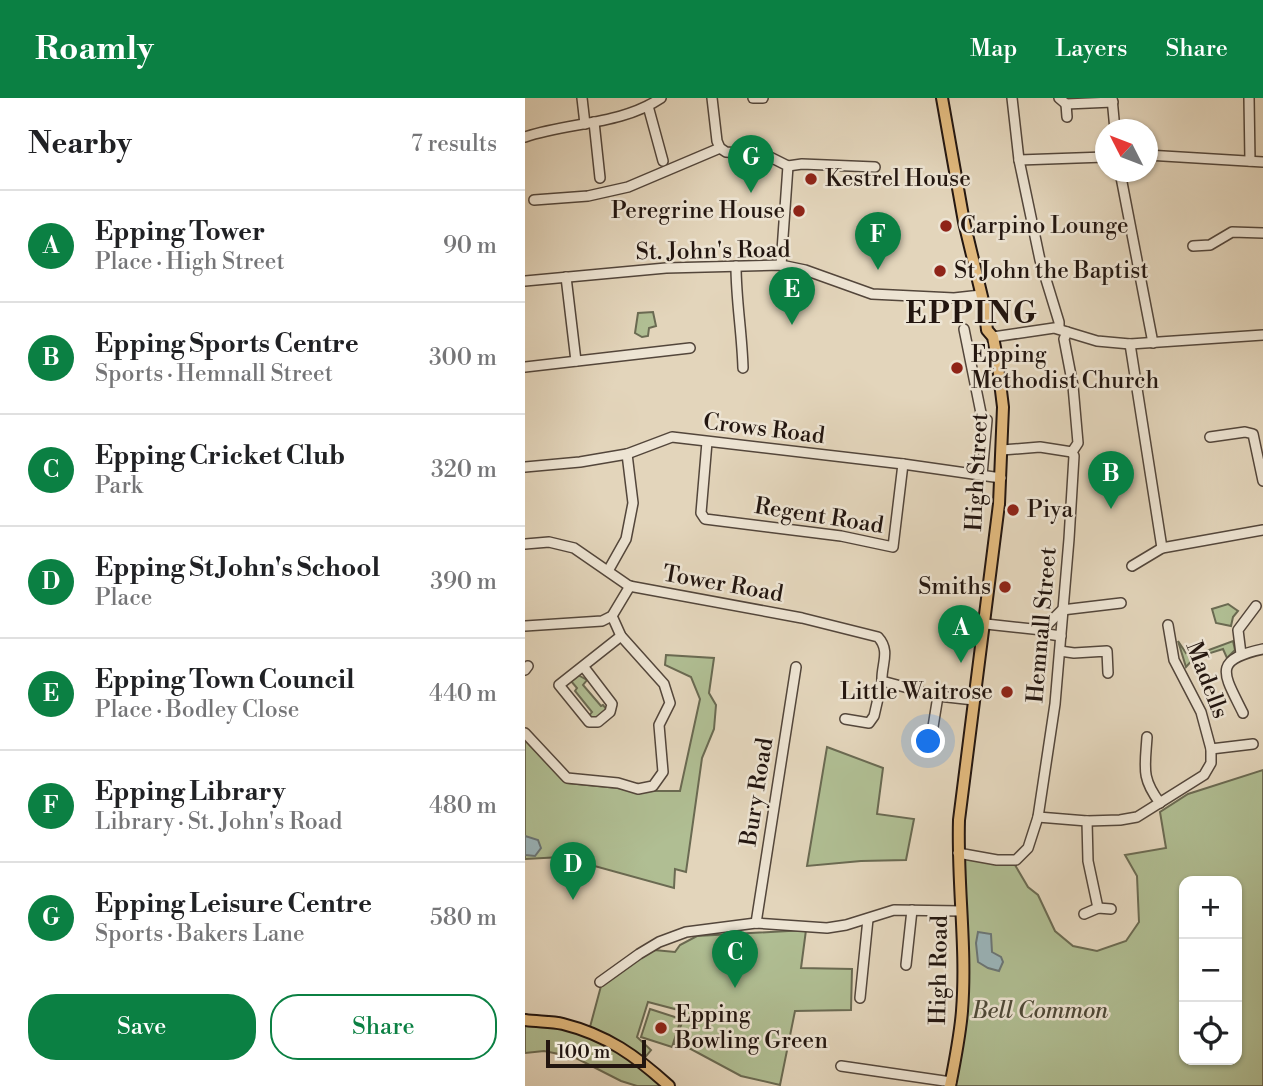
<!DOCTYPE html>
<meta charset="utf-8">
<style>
:root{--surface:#fff;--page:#f2f2f2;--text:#202124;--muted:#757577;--line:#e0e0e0;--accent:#0b8043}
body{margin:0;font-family:"Libre Bodoni",serif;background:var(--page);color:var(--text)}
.controls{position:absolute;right:21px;bottom:21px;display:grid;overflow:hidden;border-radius:14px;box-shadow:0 2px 5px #0004}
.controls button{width:63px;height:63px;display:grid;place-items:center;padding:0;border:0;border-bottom:2px solid var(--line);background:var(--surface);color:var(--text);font:35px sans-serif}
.compass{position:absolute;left:570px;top:21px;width:63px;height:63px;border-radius:50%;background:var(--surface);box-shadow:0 2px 5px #0004;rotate:312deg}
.scale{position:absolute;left:21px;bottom:18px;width:100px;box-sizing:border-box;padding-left:7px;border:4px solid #231610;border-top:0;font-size:19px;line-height:24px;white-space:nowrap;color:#231610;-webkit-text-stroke:5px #ede4d3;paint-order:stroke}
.you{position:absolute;left:404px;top:644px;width:24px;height:24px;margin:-18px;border:5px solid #fff;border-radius:50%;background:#1a73e8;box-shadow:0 0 0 10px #1a73e833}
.badge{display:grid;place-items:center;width:46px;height:46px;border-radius:50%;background:var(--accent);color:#fff;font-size:23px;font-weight:700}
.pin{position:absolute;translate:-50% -58px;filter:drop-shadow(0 2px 4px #0008)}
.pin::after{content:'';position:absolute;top:37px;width:24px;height:21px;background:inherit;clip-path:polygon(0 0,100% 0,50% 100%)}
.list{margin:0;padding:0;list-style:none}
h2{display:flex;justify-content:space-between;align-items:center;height:91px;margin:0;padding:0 28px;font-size:30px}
h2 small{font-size:23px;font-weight:400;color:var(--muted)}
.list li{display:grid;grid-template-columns:46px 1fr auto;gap:21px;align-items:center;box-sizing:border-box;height:112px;padding:0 28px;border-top:2px solid var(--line)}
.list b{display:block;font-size:26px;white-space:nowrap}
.list p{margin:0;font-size:23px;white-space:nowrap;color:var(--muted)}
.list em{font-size:23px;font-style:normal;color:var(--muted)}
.actions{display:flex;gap:14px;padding:21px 28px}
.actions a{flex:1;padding:16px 0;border:2px solid var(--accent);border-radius:28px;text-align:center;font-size:24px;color:var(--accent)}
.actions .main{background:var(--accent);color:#fff}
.icon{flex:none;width:38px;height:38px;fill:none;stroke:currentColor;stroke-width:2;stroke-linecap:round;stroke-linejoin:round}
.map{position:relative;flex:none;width:738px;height:988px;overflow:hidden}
header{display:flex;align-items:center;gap:42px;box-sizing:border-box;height:98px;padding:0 35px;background:var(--accent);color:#fff}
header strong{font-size:33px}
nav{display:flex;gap:38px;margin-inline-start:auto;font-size:24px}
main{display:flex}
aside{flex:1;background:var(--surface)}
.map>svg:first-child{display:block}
.green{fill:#b0be93;stroke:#6a6a52;stroke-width:2;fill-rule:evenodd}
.water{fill:#9ab6bc;stroke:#6a7677;stroke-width:2}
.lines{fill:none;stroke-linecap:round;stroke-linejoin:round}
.minor-casing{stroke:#53463b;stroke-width:12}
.major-casing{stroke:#231610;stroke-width:14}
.minor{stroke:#ede4d3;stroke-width:9}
.major{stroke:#e2ba7e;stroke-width:10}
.poi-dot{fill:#8f2418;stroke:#ede4d3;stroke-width:2.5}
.labels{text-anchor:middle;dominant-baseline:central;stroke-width:5;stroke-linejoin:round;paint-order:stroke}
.poi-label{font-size:23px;fill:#231610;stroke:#ede4d3;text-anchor:start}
.street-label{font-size:23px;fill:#231610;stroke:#ede4d3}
.park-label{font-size:23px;font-style:italic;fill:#4d4837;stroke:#ede4d3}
.district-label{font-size:30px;font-weight:bold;letter-spacing:2px;fill:#231610;stroke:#ede4d3}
</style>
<header>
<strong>Roamly</strong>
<nav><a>Map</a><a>Layers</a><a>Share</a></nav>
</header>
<main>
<aside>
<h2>Nearby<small>7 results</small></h2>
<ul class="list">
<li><span class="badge">A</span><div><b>Epping Tower</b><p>Place · High Street</p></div><em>90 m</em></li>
<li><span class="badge">B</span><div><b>Epping Sports Centre</b><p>Sports · Hemnall Street</p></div><em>300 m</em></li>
<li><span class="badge">C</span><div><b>Epping Cricket Club</b><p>Park</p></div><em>320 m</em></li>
<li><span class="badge">D</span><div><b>Epping St John's School</b><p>Place</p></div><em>390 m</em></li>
<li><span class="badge">E</span><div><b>Epping Town Council</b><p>Place · Bodley Close</p></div><em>440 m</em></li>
<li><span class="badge">F</span><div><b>Epping Library</b><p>Library · St. John's Road</p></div><em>480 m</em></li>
<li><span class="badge">G</span><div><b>Epping Leisure Centre</b><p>Sports · Bakers Lane</p></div><em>580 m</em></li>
</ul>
<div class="actions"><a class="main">Save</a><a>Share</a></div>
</aside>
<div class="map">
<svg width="738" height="988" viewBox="0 0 738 988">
<rect width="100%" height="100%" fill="#e3d5bb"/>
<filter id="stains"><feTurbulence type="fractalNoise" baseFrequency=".00286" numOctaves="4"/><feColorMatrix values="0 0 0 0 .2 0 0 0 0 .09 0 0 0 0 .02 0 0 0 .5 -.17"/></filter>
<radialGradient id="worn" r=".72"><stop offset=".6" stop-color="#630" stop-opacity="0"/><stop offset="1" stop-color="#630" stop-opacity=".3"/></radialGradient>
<g class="green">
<polygon points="128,214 131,228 124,230 123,238 117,239 110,235 113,215"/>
<polygon points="703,506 713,513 708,519 706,528 691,525 687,511"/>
<polygon points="653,543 661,555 667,551 673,556 708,543 710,552 702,560 698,551 669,560 661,569"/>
<polygon points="141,557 189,560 184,595 191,607 189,631 177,660 161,774 150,771 149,790 37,759 0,761 0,642 42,685 124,693 155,693 175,601 166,579 140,567"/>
<polygon points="53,577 62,582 58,587 76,608 78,607 84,614 73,623 63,619 67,614 50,593 52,590 46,583"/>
<polygon points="302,649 358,670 352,716 389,721 381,762 336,763 282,768"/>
<path d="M738 672V988H428L439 929 438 759 490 767 503 789 513 797 530 833 548 848 572 853 601 843 614 824 612 778 600 757 641 750 635 714 663 696ZM659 783H712V962H659Z"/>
<polygon points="281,832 276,870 327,871 326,912 270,913 255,987 216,978 164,950 149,946 161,914 123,904 112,939 126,952 118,962 139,988 112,988 96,983 49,959 19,953 0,955 0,924 65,929 76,888 115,859 129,852 150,854 155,847 172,838"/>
<polygon points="125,911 156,921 147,949 116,939"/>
</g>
<g class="water">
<polygon points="0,738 13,742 16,750 10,758 0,757"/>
<polygon points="453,834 466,836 467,854 476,859 478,864 474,873 463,870 453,864 451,845"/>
</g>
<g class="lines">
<g class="minor-casing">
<g id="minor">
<polyline points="57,0 60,26"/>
<polyline points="187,0 192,43 195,50 201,54 241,57 263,68 256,167"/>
<polyline points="228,0 238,0"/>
<polyline points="487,0 494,62 515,162 534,224 534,230"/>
<polyline points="534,0 541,6 588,4"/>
<polyline points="587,0 590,32"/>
<polyline points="724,0 725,63"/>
<polyline points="541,6 542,19"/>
<polyline points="123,8 138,63"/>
<polyline points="69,24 75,80"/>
<path d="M0 39C44 24 96 27 136 0"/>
<polyline points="622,57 738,64"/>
<polyline points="494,62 580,59"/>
<polyline points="263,68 277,66 350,69"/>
<polyline points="595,74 628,245"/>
<polyline points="9,102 63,98 103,89 195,50"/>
<polyline points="668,148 685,147 707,134 738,135"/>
<path d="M211 168C211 202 217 235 218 270"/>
<polyline points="41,179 51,263"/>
<polyline points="0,183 141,170 256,167 280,172 347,196 429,200 456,197"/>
<polyline points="439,231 457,320 462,322 457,377"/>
<polyline points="468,239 529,230 572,243 605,246 738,237"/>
<polyline points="605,246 637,450"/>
<polyline points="0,269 165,250"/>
<polyline points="685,339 720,334 728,336 738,383"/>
<polyline points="182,344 176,415 180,421 316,438 368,449 378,366"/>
<polyline points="477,352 515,349 547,354"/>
<polyline points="0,369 55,364 102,356 147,339 378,366 476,380"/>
<path d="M0 446 24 444 49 450 104 488 277 520 353 539C366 553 356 567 357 583L413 598 449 602"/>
<polyline points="607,468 637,450 738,432"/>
<polyline points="83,473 101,441 108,405 102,356"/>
<polyline points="461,526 517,532 522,536 536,538"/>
<polyline points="0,528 77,523 87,518 105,488"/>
<polyline points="517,532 537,512 596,505"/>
<polyline points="535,553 549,555 582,553 583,575"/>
<polyline points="716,556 713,532 731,508"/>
<polyline points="58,568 87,606 85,614 73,624 64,624 34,587 96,538"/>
<polyline points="0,572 3,568"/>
<path d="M718 615C699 576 686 562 738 551"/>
<polyline points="320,621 344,625 349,618 357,583"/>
<polyline points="0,635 42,680 93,685 113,691 128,688 138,674 134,627 145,605 139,586 96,538 87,518"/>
<path d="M622 639C620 670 616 680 635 705"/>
<polyline points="406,641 413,598"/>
<polyline points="686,651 728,646"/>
<polyline points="513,719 562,723 595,722 612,719 679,677 686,665 686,651 676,614 649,562 643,527"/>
<polyline points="562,723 563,763 573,810"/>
<polyline points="433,755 472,762 491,762 503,750 513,719 530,606 544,441 549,358 547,354 553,345 548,288 539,241 542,234"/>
<polyline points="559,816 573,810 586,811"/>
<polyline points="231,825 271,569"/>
<polyline points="381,867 387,812"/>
<polyline points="75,884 114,856 134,844 161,834 231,825 302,830 321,827 369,812 436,813"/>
<polyline points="335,900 343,821"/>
<polyline points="316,968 426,984"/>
</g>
</g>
<g class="major-casing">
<g id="major">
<path d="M417 0 439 124 459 207 462 232 468 239 472 260 478 309 474 406 434 722C432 786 442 849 437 913 435 938 430 963 425 988"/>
<path d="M0 922C12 924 26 923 38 926 82 937 111 958 144 988"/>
</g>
</g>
<use href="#minor" class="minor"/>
<use href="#major" class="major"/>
</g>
<g class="poi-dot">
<circle cx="286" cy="81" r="7"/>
<circle cx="274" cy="113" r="7"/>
<circle cx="421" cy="128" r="7"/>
<circle cx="415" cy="173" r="7"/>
<circle cx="432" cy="270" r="7"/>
<circle cx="488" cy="412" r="7"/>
<circle cx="480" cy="489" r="7"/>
<circle cx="482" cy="594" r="7"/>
<circle cx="136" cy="930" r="7"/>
</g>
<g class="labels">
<g class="poi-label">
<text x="300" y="81">Kestrel House</text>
<text x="260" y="113" text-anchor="end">Peregrine House</text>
<text x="435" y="128">Carpino Lounge</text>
<text x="429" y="173">St John the Baptist</text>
<text x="446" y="257">Epping<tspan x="446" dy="26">Methodist Church</tspan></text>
<text x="502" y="412">Piya</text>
<text x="466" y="489" text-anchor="end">Smiths</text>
<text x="468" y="594" text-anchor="end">Little Waitrose</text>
<text x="150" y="917">Epping<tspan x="150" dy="26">Bowling Green</tspan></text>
</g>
<g class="street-label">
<text transform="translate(188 153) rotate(-1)">St. John's Road</text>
<text transform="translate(239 331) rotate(7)">Crows Road</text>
<text transform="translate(452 374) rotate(-87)">High Street</text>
<text transform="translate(294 418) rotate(9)">Regent Road</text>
<text transform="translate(198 486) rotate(10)">Tower Road</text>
<text transform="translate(517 527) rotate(-85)">Hemnall Street</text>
<text transform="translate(682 582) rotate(69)">Madells</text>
<text transform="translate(232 694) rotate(-81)">Bury Road</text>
<text transform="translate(414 872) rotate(-89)">High Road</text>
</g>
<g class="park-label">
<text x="515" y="913">Bell Common</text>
</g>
<g class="district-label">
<text x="447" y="216">EPPING</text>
</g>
</g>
<rect width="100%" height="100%" filter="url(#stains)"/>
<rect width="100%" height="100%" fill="url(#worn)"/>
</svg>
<div class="controls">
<button>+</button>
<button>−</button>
<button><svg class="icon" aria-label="locate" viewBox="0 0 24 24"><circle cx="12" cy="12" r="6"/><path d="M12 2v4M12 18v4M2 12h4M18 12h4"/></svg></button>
</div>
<svg class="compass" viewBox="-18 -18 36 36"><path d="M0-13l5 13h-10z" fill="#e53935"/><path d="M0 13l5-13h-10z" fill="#757577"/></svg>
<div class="scale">100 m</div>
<div class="you"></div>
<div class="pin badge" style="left:436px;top:565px">A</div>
<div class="pin badge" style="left:586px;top:411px">B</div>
<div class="pin badge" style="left:210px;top:890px">C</div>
<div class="pin badge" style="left:48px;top:802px">D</div>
<div class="pin badge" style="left:267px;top:227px">E</div>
<div class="pin badge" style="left:353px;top:172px">F</div>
<div class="pin badge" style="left:226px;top:95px">G</div>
</div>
</main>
